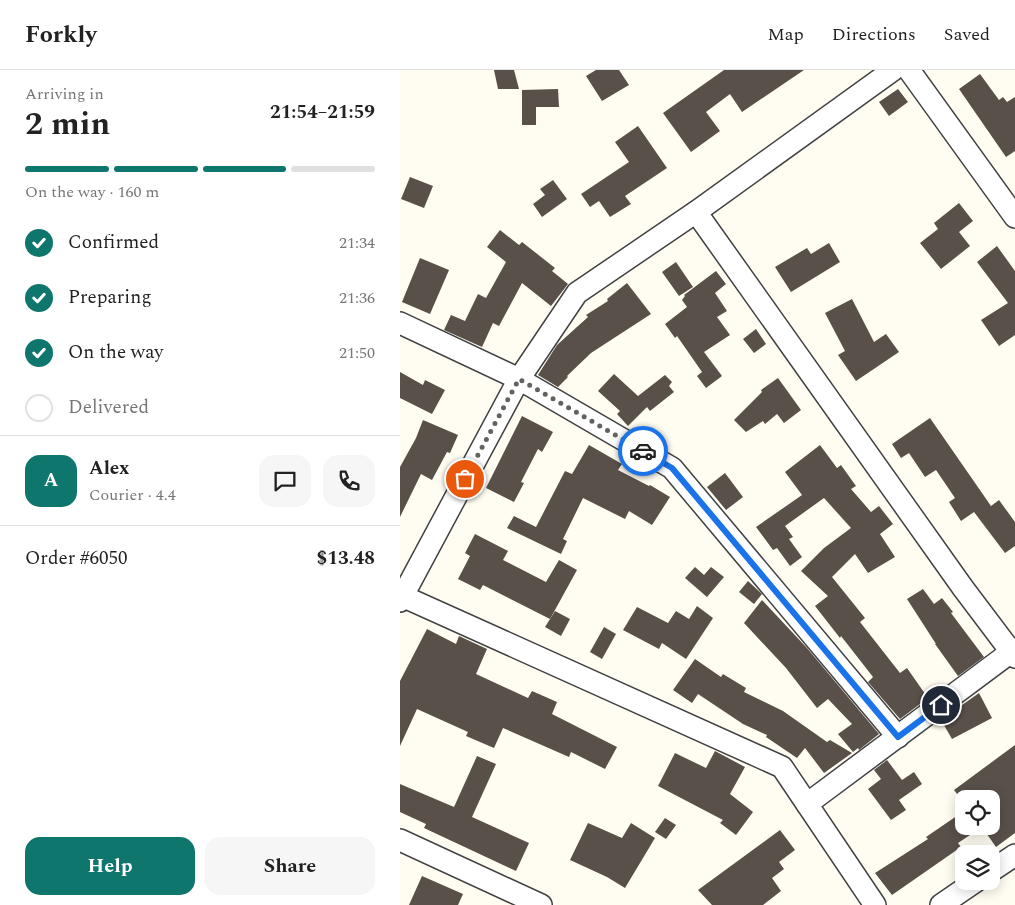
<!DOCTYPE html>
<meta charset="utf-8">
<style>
body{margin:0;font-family:Spectral,serif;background:#f6f6f6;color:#222;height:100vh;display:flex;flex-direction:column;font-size:19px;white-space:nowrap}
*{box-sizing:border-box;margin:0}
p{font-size:16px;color:#767676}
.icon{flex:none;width:28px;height:28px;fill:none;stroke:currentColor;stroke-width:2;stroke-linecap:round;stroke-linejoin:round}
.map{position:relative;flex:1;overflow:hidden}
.panel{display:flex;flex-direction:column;background:#fff;width:400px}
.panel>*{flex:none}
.controls{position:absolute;left:555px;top:720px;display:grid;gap:10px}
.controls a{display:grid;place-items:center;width:45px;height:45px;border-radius:10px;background:#fff;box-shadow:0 2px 12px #0003;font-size:25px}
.pin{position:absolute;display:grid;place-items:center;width:42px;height:42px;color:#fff;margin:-21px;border:2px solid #fff;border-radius:50%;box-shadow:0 1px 5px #0007}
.courier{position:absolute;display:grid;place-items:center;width:50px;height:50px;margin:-25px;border:4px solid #1a73e8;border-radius:50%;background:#fff;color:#222;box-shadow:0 1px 6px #0007}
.head em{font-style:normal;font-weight:700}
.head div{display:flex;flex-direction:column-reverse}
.head{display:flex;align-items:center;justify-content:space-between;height:85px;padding:0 25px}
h1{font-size:32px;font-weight:700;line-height:38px}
.bar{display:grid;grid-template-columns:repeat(4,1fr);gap:8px 5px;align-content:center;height:60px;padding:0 25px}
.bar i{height:6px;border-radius:4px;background:#e0e0e0}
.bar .active{background:#0f766e}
.bar p{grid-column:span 4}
.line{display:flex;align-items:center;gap:12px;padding:0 25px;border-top:1px solid #e0e0e0}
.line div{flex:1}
.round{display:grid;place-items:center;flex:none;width:52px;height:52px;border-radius:15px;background:#f6f6f6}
ol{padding:0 25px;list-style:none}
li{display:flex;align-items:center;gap:15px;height:55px}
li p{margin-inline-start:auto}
li .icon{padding:5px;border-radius:50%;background:#0f766e;color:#fff;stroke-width:4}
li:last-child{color:#767676}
li i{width:28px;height:28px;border:2px solid #e0e0e0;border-radius:50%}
.action{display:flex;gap:10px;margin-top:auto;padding:10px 25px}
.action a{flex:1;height:58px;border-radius:15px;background:#0f766e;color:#fff;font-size:20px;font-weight:700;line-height:58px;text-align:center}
.action a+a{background:#f6f6f6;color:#222}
header{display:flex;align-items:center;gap:30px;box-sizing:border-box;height:70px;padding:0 25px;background:#fff;border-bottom:1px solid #e0e0e0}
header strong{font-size:24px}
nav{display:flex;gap:28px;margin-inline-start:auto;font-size:18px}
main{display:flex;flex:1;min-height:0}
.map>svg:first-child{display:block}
</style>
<header>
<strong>Forkly</strong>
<nav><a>Map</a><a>Directions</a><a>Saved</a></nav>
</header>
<main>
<section class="panel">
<div class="head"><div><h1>2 min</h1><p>Arriving in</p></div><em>21:54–21:59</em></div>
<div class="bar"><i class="active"></i><i class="active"></i><i class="active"></i><i></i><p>On the way · 160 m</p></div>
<ol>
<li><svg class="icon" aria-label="check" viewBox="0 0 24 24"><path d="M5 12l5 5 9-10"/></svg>Confirmed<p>21:34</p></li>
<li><svg class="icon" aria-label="check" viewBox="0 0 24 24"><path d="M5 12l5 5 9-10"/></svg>Preparing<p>21:36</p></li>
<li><svg class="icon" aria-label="check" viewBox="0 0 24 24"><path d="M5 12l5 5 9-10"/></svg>On the way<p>21:50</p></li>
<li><i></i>Delivered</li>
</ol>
<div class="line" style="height:90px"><b class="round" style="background:#0f766e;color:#fff">A</b><div><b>Alex</b><p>Courier · 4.4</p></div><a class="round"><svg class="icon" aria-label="chat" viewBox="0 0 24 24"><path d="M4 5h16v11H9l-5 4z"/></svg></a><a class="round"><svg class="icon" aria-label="phone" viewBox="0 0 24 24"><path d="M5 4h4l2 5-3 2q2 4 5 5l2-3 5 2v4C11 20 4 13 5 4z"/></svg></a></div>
<div class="line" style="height:65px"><div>Order #6050</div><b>$13.48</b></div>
<div class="action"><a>Help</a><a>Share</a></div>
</section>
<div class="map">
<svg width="615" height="835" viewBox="0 0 615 835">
<rect width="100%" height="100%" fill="#fffcf1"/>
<g fill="#59504a">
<polygon points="94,0 114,0 119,19 98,19"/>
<polygon points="196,0 219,0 229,15 202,31 186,6"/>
<polygon points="324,0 404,0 342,42 330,24 306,42 320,61 291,82 263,43"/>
<polygon points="580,4 599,30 603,27 607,32 615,27 615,81 606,87 559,19"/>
<polygon points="158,19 159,37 136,37 136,55 122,55 122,20"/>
<polygon points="498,19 508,32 489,46 479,32"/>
<polygon points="238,56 267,98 225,126 231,134 210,147 199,131 190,137 181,124 229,92 215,72"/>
<polygon points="10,107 33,116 24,138 1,129"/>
<polygon points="153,110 167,129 142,147 133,134 145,125 140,119"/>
<polygon points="559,133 573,151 559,162 570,176 541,199 520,173 538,159 534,153"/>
<polygon points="100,160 119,175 122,172 155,198 152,201 168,214 151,236 122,213 99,256 93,253 82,277 44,260 51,245 65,251 78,224 86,228 106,192 87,177"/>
<polygon points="429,173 440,192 391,222 375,197 407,178 411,184"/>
<polygon points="597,176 615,201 615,265 599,276 581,250 608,233 577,192"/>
<polygon points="20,188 49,200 30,244 2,232"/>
<polygon points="276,192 293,217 279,226 262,202"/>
<polygon points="316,201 326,214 315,223 327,241 317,247 330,265 304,282 322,306 306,318 297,306 302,302 277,266 275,268 265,254 287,237 282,230 285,226 284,225"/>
<polygon points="227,213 251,244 191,283 167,306 168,307 158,317 138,305 157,275 188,247 186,245 208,231 207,229"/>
<polygon points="452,229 474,272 486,264 499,282 456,311 438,285 445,281 425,243"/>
<polygon points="356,259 366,274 354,283 343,269"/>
<polygon points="0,302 23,315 25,310 45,320 32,344 0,328"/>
<polygon points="214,304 238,326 265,305 272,312 269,316 274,322 250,341 247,337 228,356 217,344 220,341 198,321"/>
<polygon points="378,308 401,340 384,353 377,344 365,354 363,351 346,362 334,350 362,322 361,320"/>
<polygon points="122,346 153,362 142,382 138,379 121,412 124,413 114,432 86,418"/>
<polygon points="530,348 591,436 599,430 615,452 615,476 605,483 574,442 561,451 549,432 555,428 536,400 525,407 509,383 501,388 492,374"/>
<polygon points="23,350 58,365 50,383 47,382 32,410 21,404 0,447 0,397 16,368"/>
<polygon points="189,375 222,394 218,400 249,416 250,415 270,427 252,455 229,441 225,449 183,428 163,469 167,471 161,484 107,458 114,446 136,457 165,401 172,404"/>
<polygon points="420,375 437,398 441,395 456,416 451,419 471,442 479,436 493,454 480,464 495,487 468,503 455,484 432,507 465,548 460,552 500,603 507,598 528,628 500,649 468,612 473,607 441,566 440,568 415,536 428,526 401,501 424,478 451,458 424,428 385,456 393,467 389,469 402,487 390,496 377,478 373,480 356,457 402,425 385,402"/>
<polygon points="325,403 343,427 326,440 307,417"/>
<polygon points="75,464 108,481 103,490 146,512 159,490 177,500 150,549 83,515 80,520 58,509 70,486 65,483"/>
<polygon points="295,497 304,505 311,497 324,507 307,527 285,508"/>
<polygon points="348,511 362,524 354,534 339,522"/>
<polygon points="523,519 534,534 542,528 553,542 551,543 584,587 558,606 535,574 536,574 507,529"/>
<polygon points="362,530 407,578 479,664 459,680 458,678 453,682 438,664 452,654 428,629 417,638 386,598 344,553"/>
<polygon points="297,536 313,548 286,589 262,573 259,579 223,560 237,537 268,553 276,541 289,549"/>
<polygon points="155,541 170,549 161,566 145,557"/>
<polygon points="204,557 216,564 202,589 190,582"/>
<polygon points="27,559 56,574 59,566 87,579 76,604 128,628 132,621 157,632 152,644 217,677 205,699 171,682 169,687 103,658 94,678 66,666 68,662 17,639 0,676 0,611"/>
<polygon points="295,589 321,607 323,604 346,618 344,622 383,641 427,672 430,670 452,683 424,703 405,678 397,688 366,667 367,665 343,654 298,624 292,633 273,620"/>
<polygon points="579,623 592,648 552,669 541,650"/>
<polygon points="615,675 615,763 596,777 582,757 558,773 561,777 492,825 475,803 528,769 526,767 564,741 564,756 591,756 591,729 561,729 554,720"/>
<polygon points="315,681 345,697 330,724 353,742 336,765 320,753 323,750 258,716 275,683 306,698"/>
<polygon points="77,686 96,694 72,747 129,773 116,801 24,758 26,754 0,742 0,714 54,737"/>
<polygon points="487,690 502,710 514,702 522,714 499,730 506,740 491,750 468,719 481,709 474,700"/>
<polygon points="265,748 276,755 266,769 255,762"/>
<polygon points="188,753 222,768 231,753 255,768 225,818 207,807 170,790"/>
<polygon points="380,760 395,780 379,792 384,799 372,808 381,821 363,835 312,835 298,820"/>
<polygon points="22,806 63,824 58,835 9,835"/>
</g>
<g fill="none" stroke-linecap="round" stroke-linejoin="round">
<defs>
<g id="minor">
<polyline points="509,0 615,147"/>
<polyline points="296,142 563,518 615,587"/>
<polyline points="0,253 119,309 272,398 498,667"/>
<polyline points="0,525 382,697 475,835"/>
<polyline points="0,531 119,309 177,223 296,142 493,0"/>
<polyline points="407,734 615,579"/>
<polyline points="0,770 141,835"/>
<polyline points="591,801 615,785"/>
<polyline points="541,835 576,811"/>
</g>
</defs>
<use href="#minor" stroke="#424242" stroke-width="24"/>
<use href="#minor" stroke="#fff" stroke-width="21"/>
</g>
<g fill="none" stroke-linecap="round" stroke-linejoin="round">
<polyline stroke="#63625e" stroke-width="5" stroke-dasharray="0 9" points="65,409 119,309 243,381"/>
<polyline stroke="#1a73e8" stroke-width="6" points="243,381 272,398 498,667 541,635"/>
</g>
</svg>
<div class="controls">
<a><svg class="icon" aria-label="locate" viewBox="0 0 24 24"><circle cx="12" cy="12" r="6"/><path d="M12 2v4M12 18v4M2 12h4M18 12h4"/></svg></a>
<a><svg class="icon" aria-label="layers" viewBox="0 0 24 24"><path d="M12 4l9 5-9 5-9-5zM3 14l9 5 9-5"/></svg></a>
</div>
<div class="pin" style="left:65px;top:409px;background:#ea580c"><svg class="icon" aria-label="bag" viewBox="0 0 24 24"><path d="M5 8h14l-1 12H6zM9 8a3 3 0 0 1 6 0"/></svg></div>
<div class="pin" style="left:541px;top:635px;background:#1f2937"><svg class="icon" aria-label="home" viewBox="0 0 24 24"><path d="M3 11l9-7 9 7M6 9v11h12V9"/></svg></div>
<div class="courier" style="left:243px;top:381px"><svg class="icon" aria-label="car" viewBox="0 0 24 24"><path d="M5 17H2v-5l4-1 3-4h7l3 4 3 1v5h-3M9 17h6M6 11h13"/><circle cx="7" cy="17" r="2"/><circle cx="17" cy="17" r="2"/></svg></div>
</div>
</main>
